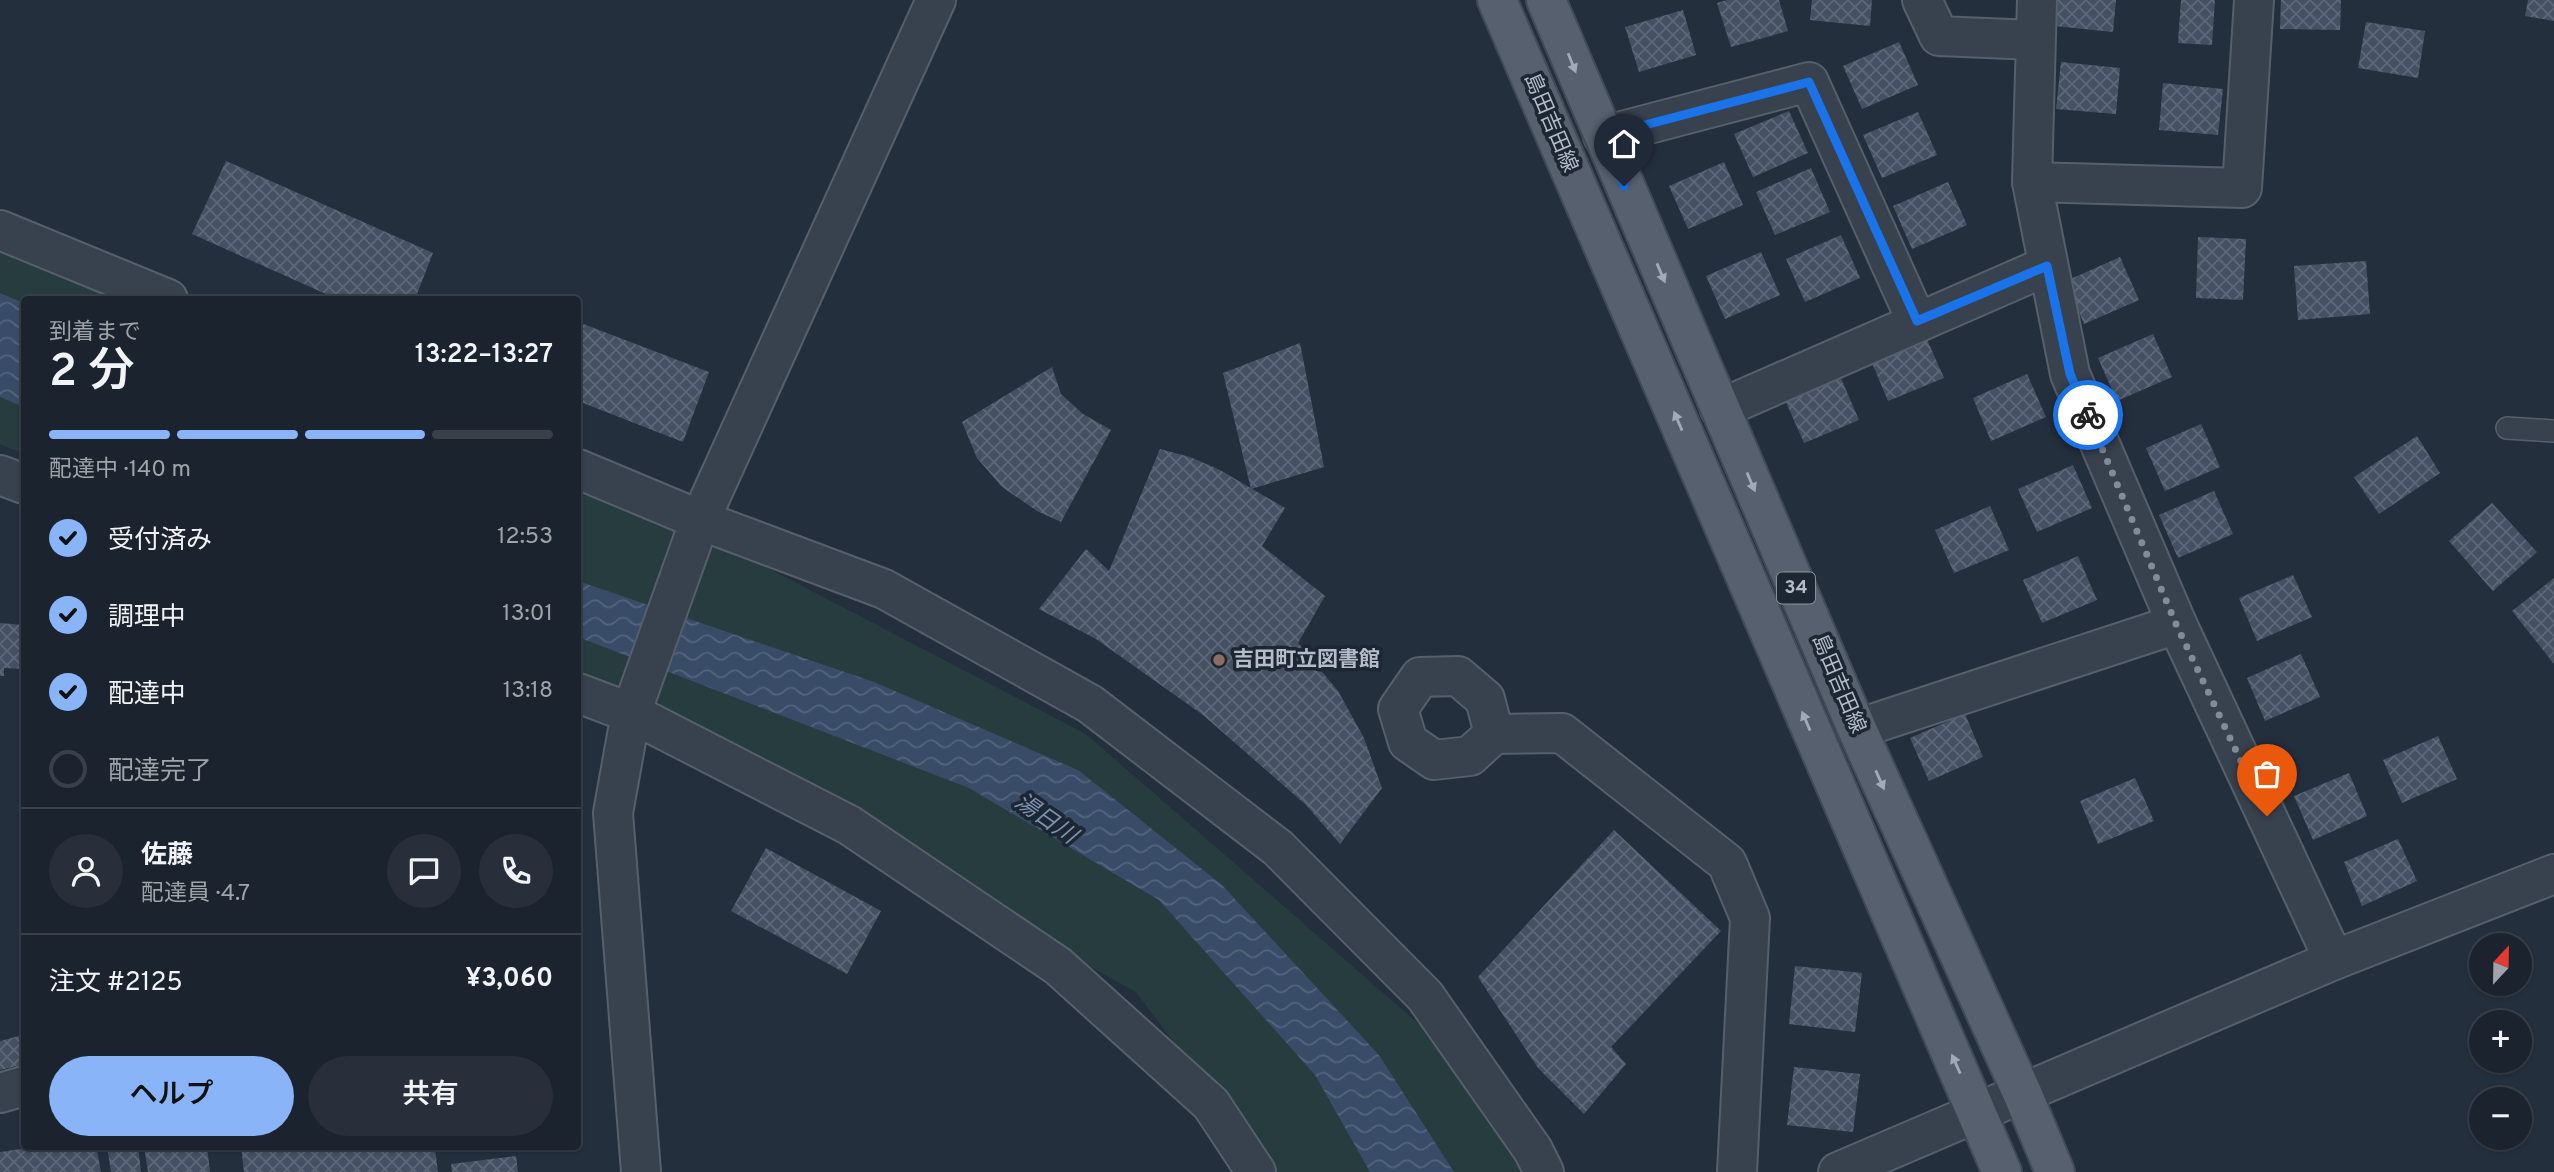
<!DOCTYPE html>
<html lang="ja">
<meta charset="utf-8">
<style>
body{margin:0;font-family:Overpass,"Noto Sans JP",sans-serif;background:#282f3a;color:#f1f3f6;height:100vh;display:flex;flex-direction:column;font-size:26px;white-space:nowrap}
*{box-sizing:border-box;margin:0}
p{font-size:23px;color:#a0a4aa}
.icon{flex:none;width:38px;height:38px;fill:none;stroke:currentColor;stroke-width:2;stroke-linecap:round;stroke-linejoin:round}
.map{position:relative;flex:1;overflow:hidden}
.drawer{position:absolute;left:21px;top:296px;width:560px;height:854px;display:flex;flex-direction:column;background:#1b232e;border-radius:7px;box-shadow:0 2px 5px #0004,0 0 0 2px #39404a}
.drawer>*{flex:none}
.needle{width:46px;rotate:22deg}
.tools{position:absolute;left:2469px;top:933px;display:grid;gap:14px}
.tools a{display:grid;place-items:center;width:63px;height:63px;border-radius:50%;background:#1b232e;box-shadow:0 2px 5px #0004,0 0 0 2px #39404a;font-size:35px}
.pin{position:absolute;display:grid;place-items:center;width:60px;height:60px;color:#fff;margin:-72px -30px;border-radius:50% 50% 50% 0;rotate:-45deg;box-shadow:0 0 7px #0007}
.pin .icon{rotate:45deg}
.courier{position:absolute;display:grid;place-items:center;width:70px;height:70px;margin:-35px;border:5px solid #1a73e8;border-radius:50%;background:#fff;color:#222;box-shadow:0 2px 9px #0007}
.headline em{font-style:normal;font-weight:600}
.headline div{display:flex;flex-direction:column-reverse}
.headline{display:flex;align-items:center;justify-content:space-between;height:119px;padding:0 28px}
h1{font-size:46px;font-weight:600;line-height:52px}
.bar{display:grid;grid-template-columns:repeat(4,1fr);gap:10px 7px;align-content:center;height:84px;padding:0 28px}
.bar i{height:9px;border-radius:5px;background:#39404a}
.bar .current{background:#8ab4f8}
.bar p{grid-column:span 4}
.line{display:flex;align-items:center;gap:18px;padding:0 28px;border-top:2px solid #39404a}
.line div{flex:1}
.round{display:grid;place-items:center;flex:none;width:74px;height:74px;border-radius:37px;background:#282f3a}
ol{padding:0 28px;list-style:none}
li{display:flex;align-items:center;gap:21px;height:77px}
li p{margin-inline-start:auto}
li .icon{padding:7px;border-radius:50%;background:#8ab4f8;color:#111;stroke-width:4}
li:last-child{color:#a0a4aa}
li i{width:38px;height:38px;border:4px solid #39404a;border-radius:50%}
.primary-button{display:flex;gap:14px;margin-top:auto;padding:14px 28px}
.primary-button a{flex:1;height:80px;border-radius:42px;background:#8ab4f8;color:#111;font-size:28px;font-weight:600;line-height:80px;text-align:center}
.primary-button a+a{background:#282f3a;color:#f1f3f6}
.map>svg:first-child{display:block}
</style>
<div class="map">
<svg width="2554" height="1172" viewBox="0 0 2554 1172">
<defs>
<pattern id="water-waves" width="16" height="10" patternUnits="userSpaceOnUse" patternTransform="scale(1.75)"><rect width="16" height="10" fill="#394c67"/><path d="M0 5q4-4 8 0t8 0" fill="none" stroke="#53647b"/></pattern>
<pattern id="building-cross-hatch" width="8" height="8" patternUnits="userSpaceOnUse" patternTransform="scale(1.75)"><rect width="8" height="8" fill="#455162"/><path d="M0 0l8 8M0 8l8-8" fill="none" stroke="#5d6877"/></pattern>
</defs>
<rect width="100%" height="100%" fill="#242f3e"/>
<g fill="#263c3f">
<polygon points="0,242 146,299 24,299 24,454 0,444"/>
<polygon points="578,469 1086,734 1483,1080 1545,1172 1271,1172 1136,992 631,713 578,690"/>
</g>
<g fill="url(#water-waves)">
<polygon points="0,293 24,303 24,407 0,397"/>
<polygon points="578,581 874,682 1078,770 1222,885 1379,1055 1454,1172 1370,1172 1315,1075 1159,900 969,788 578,637"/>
</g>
<g fill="url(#building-cross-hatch)">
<polygon points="1727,0 1779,0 1788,31 1731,47 1717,3"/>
<polygon points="1812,0 1872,0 1870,26 1810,20"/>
<polygon points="2056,0 2116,0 2113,32 2054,26"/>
<polygon points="2181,0 2215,0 2212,45 2178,43"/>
<polygon points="2281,0 2341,0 2340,30 2280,29"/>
<polygon points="2528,0 2554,0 2554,21 2525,16"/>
<polygon points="1683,10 1696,55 1639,72 1625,27"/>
<polygon points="2366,22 2425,31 2418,78 2358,68"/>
<polygon points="1899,42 1918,85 1862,109 1843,66"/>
<polygon points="2061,62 2120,68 2116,114 2056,109"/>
<polygon points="2163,83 2223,89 2218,135 2159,130"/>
<polygon points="1789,111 1808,153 1753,177 1734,134"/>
<polygon points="1918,112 1937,155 1882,178 1863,135"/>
<polygon points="226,161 433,253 415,299 337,299 192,234"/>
<polygon points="1724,162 1743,205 1688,229 1669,186"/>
<polygon points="1811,168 1830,212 1775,235 1756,192"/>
<polygon points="1948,182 1967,225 1912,249 1893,206"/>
<polygon points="1841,235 1860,278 1805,302 1786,259"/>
<polygon points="2198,237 2246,239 2243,300 2196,298"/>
<polygon points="1761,252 1780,295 1725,319 1706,276"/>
<polygon points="2120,257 2139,300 2084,324 2066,281"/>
<polygon points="2366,261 2370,314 2298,320 2294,266"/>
<polygon points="578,322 709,372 683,442 578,401"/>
<polygon points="2153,334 2172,377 2117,401 2098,358"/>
<polygon points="1925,335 1944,378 1888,401 1870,358"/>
<polygon points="1300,343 1324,467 1251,489 1223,373"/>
<polygon points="1052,367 1061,394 1083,414 1111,430 1061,522 1037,511 1002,487 977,458 962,422"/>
<polygon points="2027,374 2046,417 1991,441 1973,398"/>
<polygon points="1840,376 1859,420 1804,443 1785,400"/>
<polygon points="2201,424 2220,467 2165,491 2146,448"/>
<polygon points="2417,436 2440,473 2379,514 2354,477"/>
<polygon points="1160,449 1190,457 1220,470 1285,508 1262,546 1325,596 1298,643 1338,691 1364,738 1382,788 1340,844 1306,805 1203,715 1096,639 1039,609 1086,549 1109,571"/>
<polygon points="2073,465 2092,508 2037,532 2018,489"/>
<polygon points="2214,491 2233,534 2178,558 2159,515"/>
<polygon points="2492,503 2537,552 2493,591 2449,541"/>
<polygon points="1990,506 2009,550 1954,573 1935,530"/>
<polygon points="2078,556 2097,600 2042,623 2023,580"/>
<polygon points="2293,575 2312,617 2257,641 2239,598"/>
<polygon points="2554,578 2554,664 2512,611"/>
<polygon points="0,623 24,625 24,669 4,668 4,676 0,676"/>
<polygon points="2301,654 2320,697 2265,721 2247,678"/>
<polygon points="1965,714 1983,757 1929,781 1910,738"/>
<polygon points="2438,736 2457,779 2402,803 2383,760"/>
<polygon points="2349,773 2367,816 2313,840 2294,796"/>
<polygon points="2135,778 2154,821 2098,844 2080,801"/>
<polygon points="1614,830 1721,931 1611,1047 1626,1064 1584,1114 1538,1068 1478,977"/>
<polygon points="2398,839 2417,881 2362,906 2344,862"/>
<polygon points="766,848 881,911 847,974 731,911"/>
<polygon points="1795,966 1862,973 1855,1032 1789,1024"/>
<polygon points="19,1036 24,1064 0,1070 0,1041"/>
<polygon points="1794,1067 1860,1074 1853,1132 1787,1125"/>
<polygon points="41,1146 96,1146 101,1172 0,1172 0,1152"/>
<polygon points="107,1146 138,1146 141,1172 111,1172"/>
<polygon points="144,1146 207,1146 210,1172 148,1172"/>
<polygon points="241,1146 386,1146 387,1152 435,1149 438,1172 244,1172"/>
<polygon points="516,1156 518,1172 452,1172 451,1164"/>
</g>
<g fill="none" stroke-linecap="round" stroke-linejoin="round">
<defs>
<polyline id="service" points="2507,428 2554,431"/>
<g id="minor">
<polyline points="1922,0 1939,36 2035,40"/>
<polyline points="2037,0 2032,182 2070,374 2177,624 2334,960"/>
<polyline points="1603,136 1809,82 1917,322"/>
<polyline points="2032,182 2242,188 2254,0"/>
<polyline points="0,230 168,299"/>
<polyline points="1720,409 2047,266"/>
<polyline points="578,469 700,520 884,589 1090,704 1278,848 1425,996 1533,1150 1544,1172"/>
<polyline points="0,475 24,484"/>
<polyline points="578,693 631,713 849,825 1058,966 1211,1104 1256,1172"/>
<polyline points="1857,729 2177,624"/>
<polyline points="1494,734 1485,699 1458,676 1420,677 1398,709 1408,742 1434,760 1470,756 1494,734 1562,733 1727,863 1750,918 1737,1172"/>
<polyline points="0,1093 24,1086"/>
<polyline points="641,1172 613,813 631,713 700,520 936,0"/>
</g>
<polyline id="tertiary" points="1838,1172 2334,960 2554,874"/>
<g id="primary">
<polyline points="1497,0 2002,1172"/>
<polyline points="1546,0 1857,729 2023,1095 2055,1172"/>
</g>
</defs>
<use href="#service" stroke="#565f6c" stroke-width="24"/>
<use href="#minor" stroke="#565f6c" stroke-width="42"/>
<use href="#tertiary" stroke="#565f6c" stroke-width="42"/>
<use href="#primary" stroke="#414a57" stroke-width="42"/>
<use href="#service" stroke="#38414e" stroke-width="21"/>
<use href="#minor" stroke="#38414e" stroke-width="38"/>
<use href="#tertiary" stroke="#38414e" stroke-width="38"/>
<use href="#primary" stroke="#56606e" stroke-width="38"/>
</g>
<defs><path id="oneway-solid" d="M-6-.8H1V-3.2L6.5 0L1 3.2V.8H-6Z" transform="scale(1.75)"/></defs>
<g fill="#a1aab7">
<use href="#oneway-solid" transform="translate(1572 63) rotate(68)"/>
<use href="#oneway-solid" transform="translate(1661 273) rotate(67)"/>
<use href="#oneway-solid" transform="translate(1678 421) rotate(-113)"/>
<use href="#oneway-solid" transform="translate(1751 482) rotate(67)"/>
<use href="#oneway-solid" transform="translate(1806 721) rotate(-113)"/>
<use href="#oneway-solid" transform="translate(1880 780) rotate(66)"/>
<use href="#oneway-solid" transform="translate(1956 1064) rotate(-114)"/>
</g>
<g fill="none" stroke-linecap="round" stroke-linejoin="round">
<polyline stroke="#828b98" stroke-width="7" stroke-dasharray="0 12.6" points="2088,415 2176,624 2267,816"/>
<polyline stroke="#1a73e8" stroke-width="9" points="1624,186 1603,136 1809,82 1917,321 2047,266 2070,374 2088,415"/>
</g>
<circle fill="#8d6e63" stroke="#1d2633" stroke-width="2.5" cx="1219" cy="660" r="7"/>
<g text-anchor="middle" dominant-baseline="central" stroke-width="7" stroke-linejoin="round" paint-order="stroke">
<rect fill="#1d2633" stroke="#878f9c" stroke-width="2" x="1777" y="572.5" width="38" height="31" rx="5"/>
<g font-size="19" font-weight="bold" fill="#b4bcc9">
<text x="1796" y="588">34</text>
</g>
<g font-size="21" fill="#b4bcc9" stroke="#1d2633">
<text transform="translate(1550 123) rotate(67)">島田吉田線</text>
<text transform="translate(1838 684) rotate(67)">島田吉田線</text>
</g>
<g font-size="21" font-weight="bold" fill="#b4bcc9" stroke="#1d2633" text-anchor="start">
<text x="1233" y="660">吉田町立図書館</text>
</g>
<g font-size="23" font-style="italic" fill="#7c92b1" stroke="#1d2633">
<text transform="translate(1045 820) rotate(35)">湯日川</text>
</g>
</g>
</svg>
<div class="tools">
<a><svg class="needle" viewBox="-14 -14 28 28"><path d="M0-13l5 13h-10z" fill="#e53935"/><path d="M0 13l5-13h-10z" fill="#a0a4aa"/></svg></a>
<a>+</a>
<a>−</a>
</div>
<div class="pin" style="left:2267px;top:816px;background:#ea580c"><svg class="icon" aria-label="bag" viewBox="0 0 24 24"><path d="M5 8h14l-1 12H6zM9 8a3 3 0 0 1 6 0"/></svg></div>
<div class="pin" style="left:1624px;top:186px;background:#1f2937"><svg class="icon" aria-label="home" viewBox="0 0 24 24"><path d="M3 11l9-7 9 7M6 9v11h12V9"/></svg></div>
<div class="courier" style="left:2088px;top:415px"><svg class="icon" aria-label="bike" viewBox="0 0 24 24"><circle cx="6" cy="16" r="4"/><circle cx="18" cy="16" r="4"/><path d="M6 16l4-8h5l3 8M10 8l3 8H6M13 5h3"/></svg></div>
<section class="drawer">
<div class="headline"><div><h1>2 分</h1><p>到着まで</p></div><em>13:22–13:27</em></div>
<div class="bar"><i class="current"></i><i class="current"></i><i class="current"></i><i></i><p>配達中 · 140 m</p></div>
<ol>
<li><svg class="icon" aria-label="check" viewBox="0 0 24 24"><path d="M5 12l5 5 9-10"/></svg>受付済み<p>12:53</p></li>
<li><svg class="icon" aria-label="check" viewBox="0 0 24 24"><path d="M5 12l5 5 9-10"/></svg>調理中<p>13:01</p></li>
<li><svg class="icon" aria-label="check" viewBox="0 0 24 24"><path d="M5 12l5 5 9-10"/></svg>配達中<p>13:18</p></li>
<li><i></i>配達完了</li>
</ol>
<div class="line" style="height:126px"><a class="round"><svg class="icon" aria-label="person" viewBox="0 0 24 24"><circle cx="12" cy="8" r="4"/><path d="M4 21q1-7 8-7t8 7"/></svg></a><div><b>佐藤</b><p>配達員 · 4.7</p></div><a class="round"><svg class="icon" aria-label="chat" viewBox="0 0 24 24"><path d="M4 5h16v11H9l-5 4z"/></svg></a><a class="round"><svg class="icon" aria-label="phone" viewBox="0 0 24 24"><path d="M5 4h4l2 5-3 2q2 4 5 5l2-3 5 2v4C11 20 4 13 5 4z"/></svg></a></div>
<div class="line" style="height:91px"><div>注文 #2125</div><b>¥3,060</b></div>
<div class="primary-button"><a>ヘルプ</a><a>共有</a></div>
</section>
</div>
